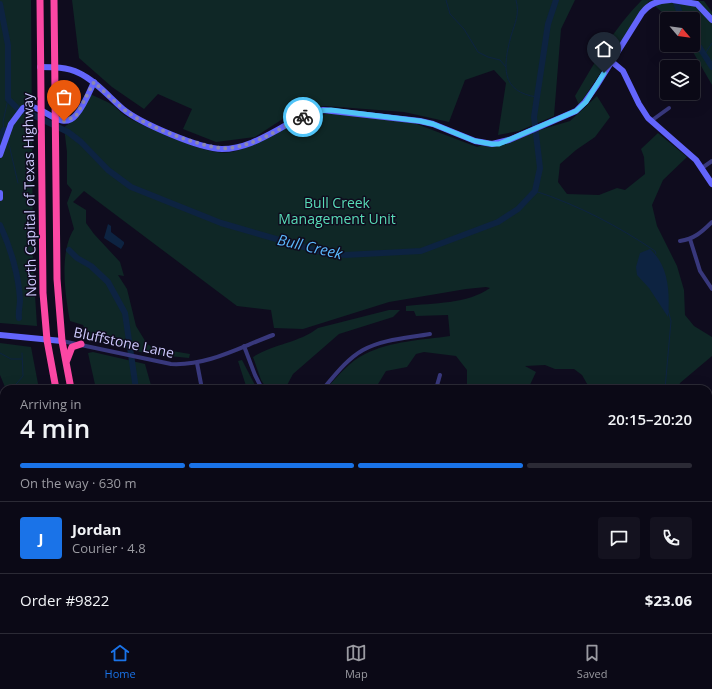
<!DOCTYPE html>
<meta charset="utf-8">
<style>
body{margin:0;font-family:"Open Sans",sans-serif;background:#14121f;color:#f1f3f6;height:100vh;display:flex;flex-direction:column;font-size:15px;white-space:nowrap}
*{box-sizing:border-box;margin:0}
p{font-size:13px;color:#9a9aa1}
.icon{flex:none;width:22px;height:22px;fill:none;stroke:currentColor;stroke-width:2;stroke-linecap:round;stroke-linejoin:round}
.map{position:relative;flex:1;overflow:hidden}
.panel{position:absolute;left:0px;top:385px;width:712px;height:248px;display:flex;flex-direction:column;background:#0b0916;border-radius:12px 12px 0 0;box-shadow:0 4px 16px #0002,0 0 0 1px #2b2a35}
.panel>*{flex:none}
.needle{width:26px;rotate:119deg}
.controls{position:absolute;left:660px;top:12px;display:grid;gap:8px}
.controls a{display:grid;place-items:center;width:40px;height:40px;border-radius:4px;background:#0b0916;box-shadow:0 4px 16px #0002,0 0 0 1px #2b2a35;font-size:20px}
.pin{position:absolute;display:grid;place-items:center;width:34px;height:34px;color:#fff;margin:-41px -17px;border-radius:50% 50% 50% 0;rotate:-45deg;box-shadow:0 0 4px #0007}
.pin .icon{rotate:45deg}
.courier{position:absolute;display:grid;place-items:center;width:40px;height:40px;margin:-20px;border:3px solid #4fc3f7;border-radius:50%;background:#fff;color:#222;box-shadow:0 1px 5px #0007}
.summary em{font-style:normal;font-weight:600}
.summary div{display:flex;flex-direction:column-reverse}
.summary{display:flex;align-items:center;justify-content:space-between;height:68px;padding:0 20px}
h1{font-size:26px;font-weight:600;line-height:30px}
.bar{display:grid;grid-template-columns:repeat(4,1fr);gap:6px 4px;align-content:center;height:48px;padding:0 20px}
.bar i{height:5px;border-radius:3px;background:#2b2a35}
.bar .active{background:#1a73e8}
.bar p{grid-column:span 4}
.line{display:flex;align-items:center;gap:10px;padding:0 20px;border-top:1px solid #2b2a35}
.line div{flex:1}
.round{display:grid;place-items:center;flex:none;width:42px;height:42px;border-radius:4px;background:#14121f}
.tab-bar{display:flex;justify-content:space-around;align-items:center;height:56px;border-top:1px solid #2b2a35;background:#0b0916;font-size:11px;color:#9a9aa1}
.tab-bar a{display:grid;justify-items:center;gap:2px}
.tab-bar .active{color:#1a73e8}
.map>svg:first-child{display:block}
</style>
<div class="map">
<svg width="712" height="633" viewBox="0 0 712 633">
<rect width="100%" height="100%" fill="#0f0c1e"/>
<g fill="#0f2726">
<polygon points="0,0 31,0 33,263 37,326 0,323"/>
<polygon points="72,0 575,0 561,29 554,116 519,131 498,135 506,83 494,70 465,80 449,122 404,112 326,106 298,109 255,137 216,142 183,129 192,109 158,94 144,109 112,87 79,58"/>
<path d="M642,0l62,1 8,11v73l-23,-40h4v-26h-23l-21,-18 -70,104 -4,-9c20,-34 39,-68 67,-96z"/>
<path d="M90,94c8,4 17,7 24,12 5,4 9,9 15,12 20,11 66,31 88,34 11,2 22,-1 33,-6 28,-12 53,-31 84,-33l80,10 63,24 32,-11 -1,7 25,-11 37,-11 27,-25 13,21 -15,20 -19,13 -16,14 -2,18 9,12 32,1 18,-7 8,2 20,-16 -1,-17 -3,-8 17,-16 29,24 -24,23 -11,25 5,21 20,40 7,24 1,25 9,11 18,11v19l-32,27 -2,6h-88l-8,-14 -8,-6h-19l-10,-4 -20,1 11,6 -8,17h-48l-13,-4v-15l-11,-14 -32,-4 -8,2 -9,13 -21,4 -11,18h-49c12,-13 24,-28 39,-35 26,-13 57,-14 85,-18l-2,-21 -32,1 -2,-5h-8v-5c27,-3 62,-2 84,-18l-4,-1 -20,2 -77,13 -86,27 -29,-1 -3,-18 -34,-4 -153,-115 -11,11 13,8v13l8,11 26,28 4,14 -6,-1 9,14 9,37 11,18 7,4 36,6 -1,4 -41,-4 -59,-15 -6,-14 -13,-4c-5,-26 -11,-69 4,-92l-7,-26 5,-13 -5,-6v-32l-3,-25c14,-7 19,-20 26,-33z"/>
<path d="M389,310h11l-7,7 -54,17 -46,40 -8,15h-18l-6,-9 -8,-23c20,-13 46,-14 65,-29z"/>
<polygon points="0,343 31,347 39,389 5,389 5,387 0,375"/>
<polygon points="93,352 145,364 152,389 96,389 88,353"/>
<polygon points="242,360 257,389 247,389 238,361"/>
<polygon points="4,390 4,512 0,518 0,400"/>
<polygon points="708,488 712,492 712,633 674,633 671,629 708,629"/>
<polygon points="204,629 364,629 364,633 206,633"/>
<polygon points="459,629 449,633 391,633 391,630"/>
<polygon points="479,629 633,629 635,633 489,633"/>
</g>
<g fill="#0d2341">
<polygon points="108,224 111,226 111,232 124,242 124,244 121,249 104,238"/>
<path d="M650,249c19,17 20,44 18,68l-19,-29 -12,-13 -1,-8 4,-14z"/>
</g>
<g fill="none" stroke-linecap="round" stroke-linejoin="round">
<g stroke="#0d2341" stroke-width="1">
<polyline points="446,0 450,14 464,29 478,52 488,57 500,60 506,67"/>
<path d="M516,0c4,14 -1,23 -5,36 -8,30 -11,56 26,61"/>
<polyline points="704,55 712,43"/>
<polyline points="4,130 3,122 8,99"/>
<polyline points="8,140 18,183"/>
<path d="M535,191c43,14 83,35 120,60l1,3"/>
<polyline points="0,353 11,359 22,359"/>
<polyline points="12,389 23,376 22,353"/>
<polyline points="665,389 671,321 668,310"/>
<polyline points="0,422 4,401"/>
<polyline points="0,512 4,519"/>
<polyline points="708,525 712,526"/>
<polyline points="36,633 42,629"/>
</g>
<g stroke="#0d2341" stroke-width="6">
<polyline points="675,0 682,19"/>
<polyline points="0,4 8,45 8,99 19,110 29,113 68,132 81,142 108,170 131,187 221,223 318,251 345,255 421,251 498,222 518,209 535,191 540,168 534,117 548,24 556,0"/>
<polyline points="693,37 712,67"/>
<polyline points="0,138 4,130"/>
<path d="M0,225c10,21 19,51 20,75 0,6 -2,12 -1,18"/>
<polyline points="69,250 77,258 91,266 108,282 125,313 136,389"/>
<polyline points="346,629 346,633"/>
</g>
<g stroke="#38387c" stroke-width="4">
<polyline points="651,121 669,108"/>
<polyline points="702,168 712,161"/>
<polyline points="690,239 700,271 712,289"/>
<path d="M680,241c14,-2 22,-9 32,-19"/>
<path d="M62,341l109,23c37,2 69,-17 102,-29"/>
<polyline points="244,346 255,375 262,389"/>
<polyline points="197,363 202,389"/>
<path d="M323,389c12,-14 24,-30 40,-39 20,-11 45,-12 67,-16"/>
<polyline points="436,389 440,375"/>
<polyline points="664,629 667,633"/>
<polyline points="176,633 180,631"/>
</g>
<g stroke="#6365fc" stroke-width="6">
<polyline points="673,0 697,4 712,20"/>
<polyline points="611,61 623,71 639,104 648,118 696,160 712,184"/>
<path d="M40,67c13,0 27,0 39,6 17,8 30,24 44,36 17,14 77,40 99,40 37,0 66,-32 101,-39l97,11 13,3 42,17 17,3 17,-4 67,-29 9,-9 12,-17 45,-72c8,-10 16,-12 28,-13"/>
<path d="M0,155l11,-31 12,-16c18,-8 37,26 53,7 8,-9 13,-22 18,-33"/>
<polyline points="0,193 0,198"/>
<polyline points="0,335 62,341"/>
</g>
<g stroke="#fb47a4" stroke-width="7">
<polyline points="40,0 43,293 47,340 56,389"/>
<polyline points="54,0 57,279 62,341 71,389"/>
<polyline points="67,360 72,347 81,344"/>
<polyline points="90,633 91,629"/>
<polyline points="103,633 104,629"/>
</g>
</g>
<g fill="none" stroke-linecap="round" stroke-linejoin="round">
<path stroke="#8b88b0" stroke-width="4" stroke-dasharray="0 7.2" d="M64,121l12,-5 18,-34c12,11 23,23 36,32 19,13 79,37 100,34 26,-3 50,-20 73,-31"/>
<polyline stroke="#4fc3f7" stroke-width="5" points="303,117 316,111 331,110 420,121 433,124 475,141 492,144 499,144 576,111 586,102 604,73"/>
</g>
<g text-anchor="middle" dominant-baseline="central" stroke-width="3" stroke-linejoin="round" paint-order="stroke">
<g font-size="14" fill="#cecafe" stroke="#0f0c1e">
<text transform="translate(29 195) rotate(-91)">North Capital of Texas Highway</text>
<text transform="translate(124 342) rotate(12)">Bluffstone Lane</text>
</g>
<g font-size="14" fill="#58dbb6" stroke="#0f0c1e">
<text x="337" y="202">Bull Creek<tspan x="337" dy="16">Management Unit</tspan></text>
</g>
<g font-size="15" font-style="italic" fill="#5ab7fc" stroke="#0f0c1e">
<text transform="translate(310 246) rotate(13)">Bull Creek</text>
</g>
</g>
</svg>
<div class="controls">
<a><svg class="needle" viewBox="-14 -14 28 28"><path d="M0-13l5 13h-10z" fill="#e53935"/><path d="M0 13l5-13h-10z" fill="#9a9aa1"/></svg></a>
<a><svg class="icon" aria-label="layers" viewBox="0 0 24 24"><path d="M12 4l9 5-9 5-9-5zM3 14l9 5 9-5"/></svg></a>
</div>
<div class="pin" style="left:64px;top:121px;background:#ea580c"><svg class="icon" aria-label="bag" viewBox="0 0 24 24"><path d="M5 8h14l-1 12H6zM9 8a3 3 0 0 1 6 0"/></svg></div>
<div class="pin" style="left:604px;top:73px;background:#1f2937"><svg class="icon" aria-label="home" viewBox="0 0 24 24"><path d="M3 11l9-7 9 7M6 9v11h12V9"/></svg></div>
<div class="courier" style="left:303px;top:117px"><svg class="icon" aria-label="bike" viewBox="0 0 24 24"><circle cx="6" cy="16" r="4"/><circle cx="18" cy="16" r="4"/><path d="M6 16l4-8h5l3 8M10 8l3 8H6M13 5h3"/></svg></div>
<section class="panel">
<div class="summary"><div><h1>4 min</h1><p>Arriving in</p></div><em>20:15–20:20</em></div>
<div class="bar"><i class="active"></i><i class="active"></i><i class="active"></i><i></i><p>On the way · 630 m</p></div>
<div class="line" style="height:72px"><b class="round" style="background:#1a73e8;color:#fff">J</b><div><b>Jordan</b><p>Courier · 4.8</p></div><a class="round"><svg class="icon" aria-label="chat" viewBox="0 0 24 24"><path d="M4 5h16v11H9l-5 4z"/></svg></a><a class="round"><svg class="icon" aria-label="phone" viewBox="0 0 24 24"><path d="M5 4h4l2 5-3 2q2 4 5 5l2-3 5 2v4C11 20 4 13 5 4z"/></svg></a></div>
<div class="line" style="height:52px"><div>Order #9822</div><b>$23.06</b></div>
</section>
</div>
<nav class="tab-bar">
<a class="active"><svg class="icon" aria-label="home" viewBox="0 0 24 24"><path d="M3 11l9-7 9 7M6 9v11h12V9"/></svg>Home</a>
<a><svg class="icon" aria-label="map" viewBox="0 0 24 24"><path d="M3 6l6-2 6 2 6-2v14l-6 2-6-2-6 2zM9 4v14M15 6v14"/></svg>Map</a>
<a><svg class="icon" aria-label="saved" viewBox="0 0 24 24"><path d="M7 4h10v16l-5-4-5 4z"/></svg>Saved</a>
</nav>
